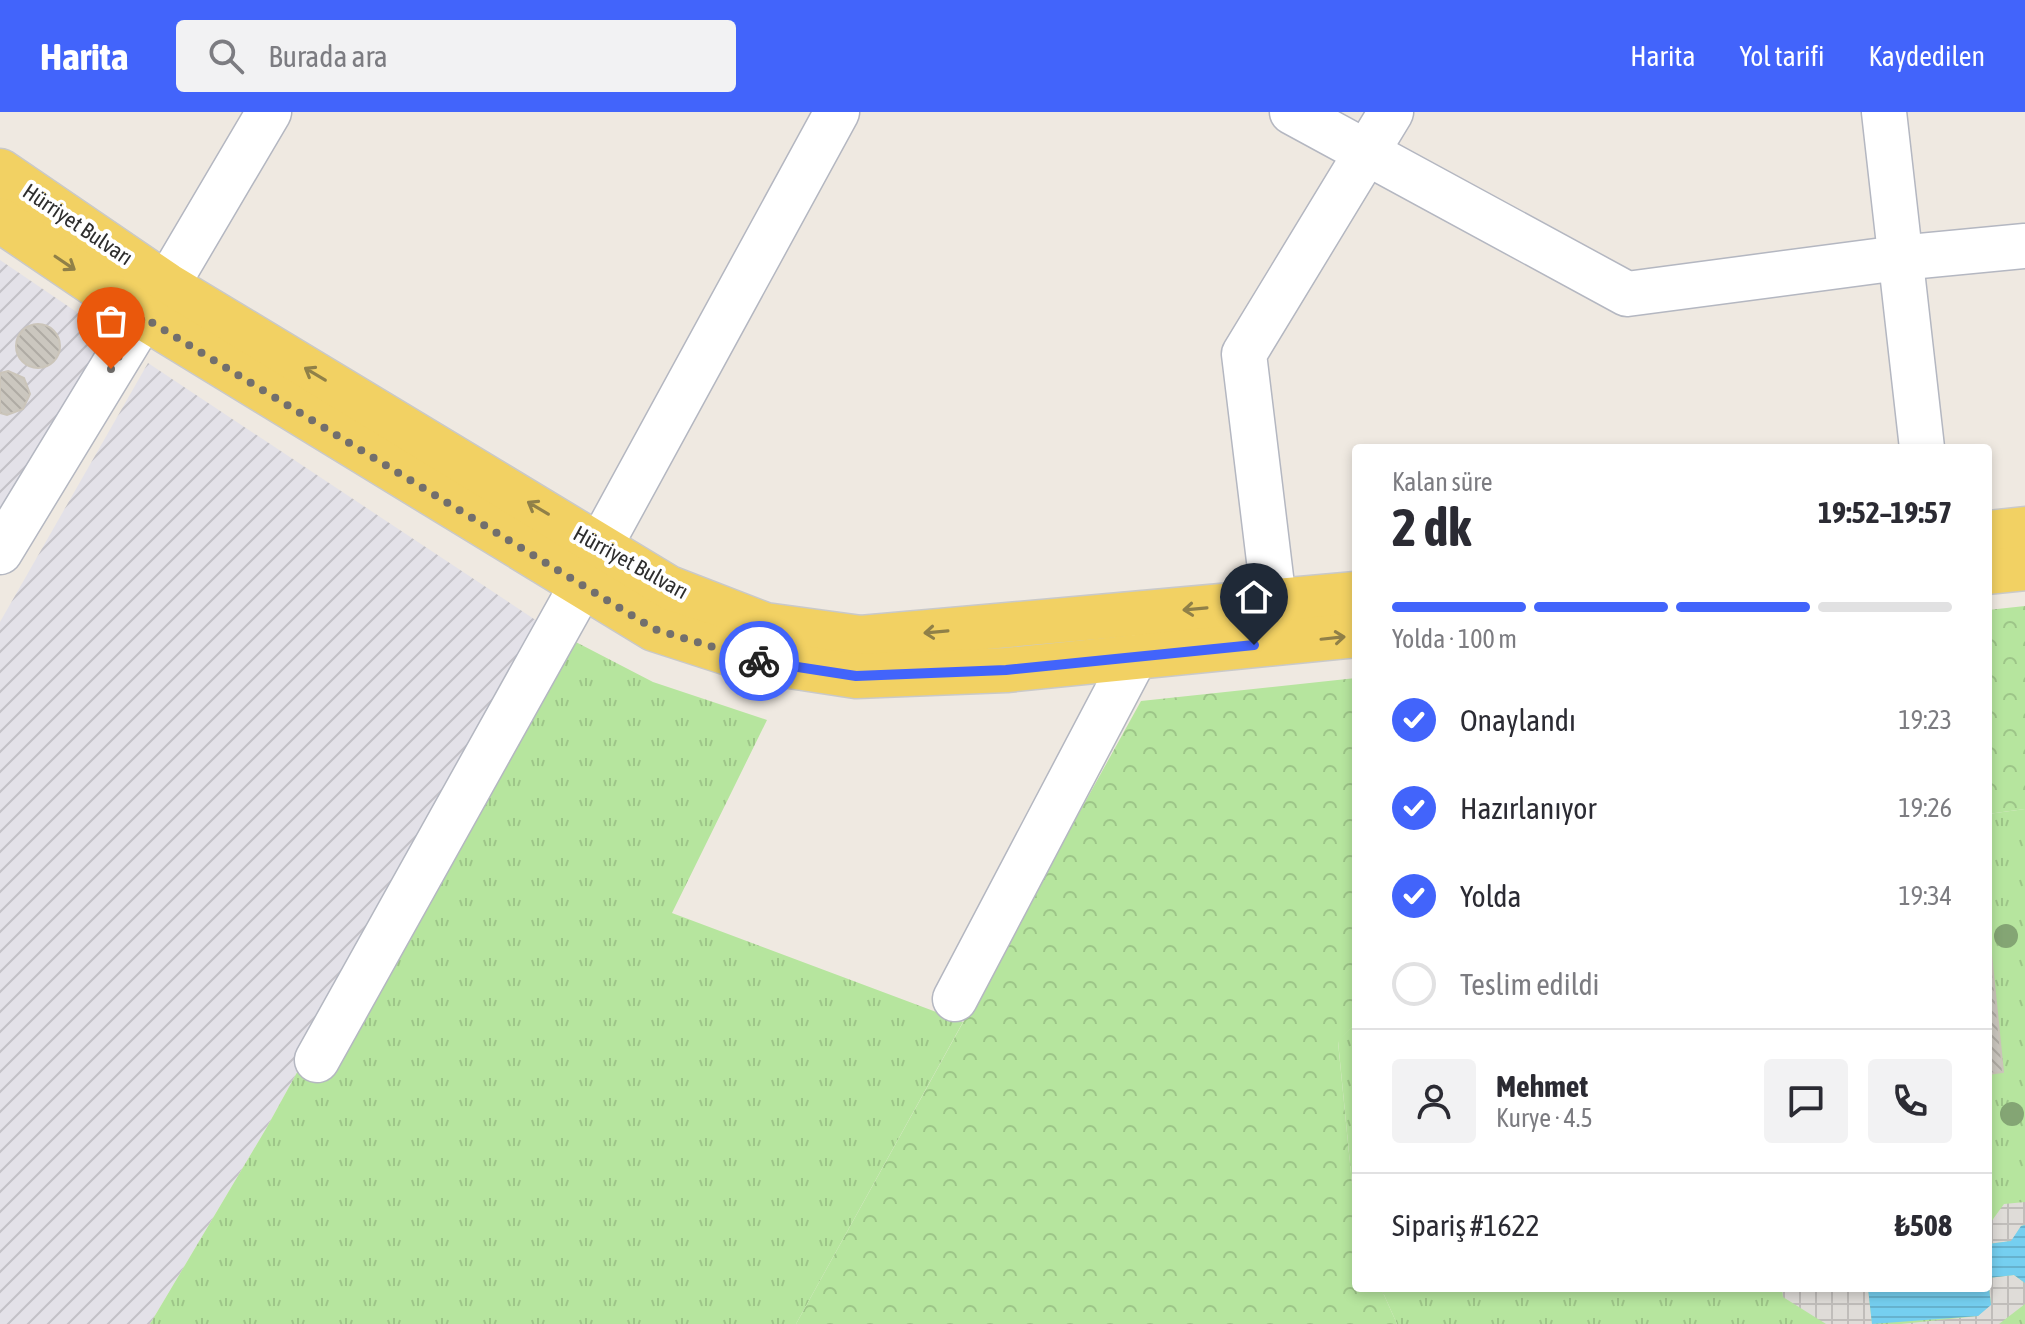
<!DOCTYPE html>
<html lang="tr">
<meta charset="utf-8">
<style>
body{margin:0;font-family:"Asap Condensed",sans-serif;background:#f2f2f3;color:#2b2b33;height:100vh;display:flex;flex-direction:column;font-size:30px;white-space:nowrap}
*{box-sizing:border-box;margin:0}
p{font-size:26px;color:#7c7c81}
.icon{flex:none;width:44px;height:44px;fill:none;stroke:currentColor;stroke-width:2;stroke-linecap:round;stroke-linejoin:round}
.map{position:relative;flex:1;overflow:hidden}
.panel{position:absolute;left:1352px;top:332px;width:640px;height:848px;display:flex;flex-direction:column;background:#fff;border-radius:8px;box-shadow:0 4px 12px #0003}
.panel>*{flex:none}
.pin{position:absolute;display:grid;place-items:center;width:68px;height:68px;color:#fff;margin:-82px -34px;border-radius:50% 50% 50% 0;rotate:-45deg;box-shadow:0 0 8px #0007}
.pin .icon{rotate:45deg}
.courier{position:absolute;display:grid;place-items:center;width:80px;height:80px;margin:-40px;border:6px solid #4264fb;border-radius:50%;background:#fff;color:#222;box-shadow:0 2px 10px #0007}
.headline em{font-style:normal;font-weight:700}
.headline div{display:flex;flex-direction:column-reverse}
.headline{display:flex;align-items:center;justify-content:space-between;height:136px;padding:0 40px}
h1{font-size:52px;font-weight:700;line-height:60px}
.bar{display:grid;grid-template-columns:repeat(4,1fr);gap:12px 8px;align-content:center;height:96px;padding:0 40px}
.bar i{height:10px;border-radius:6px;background:#e1e1e2}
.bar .on{background:#4264fb}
.bar p{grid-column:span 4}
.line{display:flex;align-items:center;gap:20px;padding:0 40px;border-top:2px solid #e1e1e2}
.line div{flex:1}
.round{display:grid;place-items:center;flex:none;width:84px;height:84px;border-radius:8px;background:#f2f2f3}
ol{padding:0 40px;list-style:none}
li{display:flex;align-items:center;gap:24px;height:88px}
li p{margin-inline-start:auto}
li .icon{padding:8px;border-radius:50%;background:#4264fb;color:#fff;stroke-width:4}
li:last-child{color:#7c7c81}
li i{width:44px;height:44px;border:4px solid #e1e1e2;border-radius:50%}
header{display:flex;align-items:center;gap:48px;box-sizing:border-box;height:112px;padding:0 40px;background:#4264fb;color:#fff}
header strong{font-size:38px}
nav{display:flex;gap:44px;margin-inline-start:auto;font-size:28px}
.search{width:560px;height:72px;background:#f2f2f3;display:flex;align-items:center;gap:20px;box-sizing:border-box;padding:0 28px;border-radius:8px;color:#7c7c81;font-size:30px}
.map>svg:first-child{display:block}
</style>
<header>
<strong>Harita</strong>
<div class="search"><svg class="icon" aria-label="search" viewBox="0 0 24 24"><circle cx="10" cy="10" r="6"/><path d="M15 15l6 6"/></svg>Burada ara</div>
<nav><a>Harita</a><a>Yol tarifi</a><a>Kaydedilen</a></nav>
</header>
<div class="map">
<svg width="2025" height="1212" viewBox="0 0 2025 1212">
<defs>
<pattern id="industrial-furrows" width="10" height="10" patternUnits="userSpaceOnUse" patternTransform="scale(2)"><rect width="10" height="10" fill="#e3e1e8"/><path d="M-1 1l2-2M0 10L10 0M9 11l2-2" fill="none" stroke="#c3c1c7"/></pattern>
<pattern id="grass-tufts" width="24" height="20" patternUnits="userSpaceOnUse" patternTransform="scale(2)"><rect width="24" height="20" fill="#b6e59e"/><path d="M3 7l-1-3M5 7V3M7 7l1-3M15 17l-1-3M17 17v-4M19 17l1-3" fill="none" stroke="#9dc588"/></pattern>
<pattern id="forest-crowns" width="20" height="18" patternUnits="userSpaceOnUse" patternTransform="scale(2)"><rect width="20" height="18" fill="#b6e59e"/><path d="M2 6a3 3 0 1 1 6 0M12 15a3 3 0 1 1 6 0" fill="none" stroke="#9dc588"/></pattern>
<pattern id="plaza-grid" width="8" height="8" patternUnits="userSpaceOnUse" patternTransform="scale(2)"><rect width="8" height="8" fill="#dfdcd8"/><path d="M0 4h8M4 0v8" fill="none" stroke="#c0bdba"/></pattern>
<pattern id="water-rules" width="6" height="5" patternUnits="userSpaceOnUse" patternTransform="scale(2)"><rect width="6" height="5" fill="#75cff0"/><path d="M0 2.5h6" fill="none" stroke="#66b2ce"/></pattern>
<pattern id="building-back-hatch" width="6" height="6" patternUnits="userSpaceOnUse" patternTransform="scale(2)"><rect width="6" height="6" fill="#cbc7bf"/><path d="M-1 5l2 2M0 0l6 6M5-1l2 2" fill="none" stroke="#afaba4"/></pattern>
</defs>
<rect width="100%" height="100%" fill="#efe9e1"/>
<g fill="url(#industrial-furrows)">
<polygon points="0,148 112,224 0,410"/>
<polygon points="148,251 543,513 267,1015 150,1212 0,1212 0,510"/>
</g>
<g fill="url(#grass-tufts)">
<polygon points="543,513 653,570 767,608 672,801 963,910 796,1212 150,1212 267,1015"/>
<polygon points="2025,697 2025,1212 1397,1212 1381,1176 1988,1176 1988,702"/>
<polygon points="1356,911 1356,1112 1338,929"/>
</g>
<g fill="url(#forest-crowns)">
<polygon points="2025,494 2025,697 1988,702 1988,498"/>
<polygon points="1356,566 1356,911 1338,930 1356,1112 1356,1176 1381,1176 1397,1212 796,1212 1141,589"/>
</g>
<g fill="url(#plaza-grid)">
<polygon points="2025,1090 2025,1113 2021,1114 2012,1129 1988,1132 1988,1114 2004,1092"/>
<polygon points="2014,1163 2025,1171 2025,1192 1999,1212 1901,1212 1978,1204 1991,1192 1988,1166"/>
<polygon points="1782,1176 1868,1176 1872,1212 1826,1212 1783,1185"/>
</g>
<g fill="url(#water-rules)">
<polygon points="2025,1113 2025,1171 2014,1163 1988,1166 1988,1132 2011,1129 2021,1114"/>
<polygon points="1988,1167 1991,1193 1978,1204 1872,1212 1868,1176 1988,1176"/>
</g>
<g fill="url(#building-back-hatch)" stroke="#cbc5ba" stroke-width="2">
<circle cx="38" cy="234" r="22"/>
<polygon points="8,259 24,266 30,282 23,297 7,303 0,301 0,261"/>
<polygon points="1988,812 2003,960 1988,962"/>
</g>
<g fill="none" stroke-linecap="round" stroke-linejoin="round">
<defs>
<g id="minor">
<polyline points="1292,0 1627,182 1899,146 2025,134"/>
<polyline points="1884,0 1922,336"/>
<polyline points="600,434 837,0"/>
<polyline points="0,440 143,205 167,173 269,0"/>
<polyline points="1283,526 1274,490 1244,242 1391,0"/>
<polyline points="955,887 1135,545"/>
<polyline points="317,948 582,473"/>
</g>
<g id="major">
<polyline points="0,59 167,173 669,476 765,513 861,526 1356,482"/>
<polyline points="0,108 143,205 654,517 750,548 856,564 1006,558 1356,523"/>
<polyline points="1988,421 2025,417"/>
<polyline points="1988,460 2025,456"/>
</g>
</defs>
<use href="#minor" stroke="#b4b7c1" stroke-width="47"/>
<use href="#major" stroke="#c9c9c9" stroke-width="47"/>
<use href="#minor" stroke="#fff" stroke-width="44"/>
<use href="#major" stroke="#f2d163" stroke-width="44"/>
</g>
<g fill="#84a574">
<circle cx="2006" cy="824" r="12"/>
<circle cx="2012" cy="1002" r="12"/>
</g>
<defs><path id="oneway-shaft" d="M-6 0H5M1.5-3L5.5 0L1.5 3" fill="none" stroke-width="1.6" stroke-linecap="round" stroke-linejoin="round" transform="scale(2)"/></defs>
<g stroke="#908048">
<use href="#oneway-shaft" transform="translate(65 151) rotate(34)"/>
<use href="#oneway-shaft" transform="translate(315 262) rotate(-149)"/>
<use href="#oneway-shaft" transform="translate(538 396) rotate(-149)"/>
<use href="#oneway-shaft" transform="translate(1195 497) rotate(175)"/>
<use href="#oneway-shaft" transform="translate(936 520) rotate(175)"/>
<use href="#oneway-shaft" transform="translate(1333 526) rotate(-6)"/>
</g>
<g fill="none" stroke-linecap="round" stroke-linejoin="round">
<polyline stroke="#726f6d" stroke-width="8" stroke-dasharray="0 14.4" points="111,257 143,205 654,517 759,549"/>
<polyline stroke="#4264fb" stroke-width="10" points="759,549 856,564 1006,558 1254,533"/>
</g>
<g text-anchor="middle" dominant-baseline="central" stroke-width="8" stroke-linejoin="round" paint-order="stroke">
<g font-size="22" fill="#2e2e2e" stroke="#fff">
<text transform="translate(78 112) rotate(34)">Hürriyet Bulvarı</text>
<text transform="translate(631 450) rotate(29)">Hürriyet Bulvarı</text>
</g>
</g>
</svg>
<div class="pin" style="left:111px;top:257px;background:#ea580c"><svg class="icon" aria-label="bag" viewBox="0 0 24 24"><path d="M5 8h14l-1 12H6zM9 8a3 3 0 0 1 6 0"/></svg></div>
<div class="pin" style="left:1254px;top:533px;background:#1f2937"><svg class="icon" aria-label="home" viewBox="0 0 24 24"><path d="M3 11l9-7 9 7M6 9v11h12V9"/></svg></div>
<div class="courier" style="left:759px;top:549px"><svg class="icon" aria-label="bike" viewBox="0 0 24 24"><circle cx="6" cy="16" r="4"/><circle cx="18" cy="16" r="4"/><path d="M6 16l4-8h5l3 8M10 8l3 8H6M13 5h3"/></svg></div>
<section class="panel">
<div class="headline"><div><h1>2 dk</h1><p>Kalan süre</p></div><em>19:52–19:57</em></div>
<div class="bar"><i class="on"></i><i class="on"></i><i class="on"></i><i></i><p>Yolda · 100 m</p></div>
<ol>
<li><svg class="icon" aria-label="check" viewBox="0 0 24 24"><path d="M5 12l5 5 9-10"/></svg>Onaylandı<p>19:23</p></li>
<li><svg class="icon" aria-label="check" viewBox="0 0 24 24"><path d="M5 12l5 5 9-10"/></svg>Hazırlanıyor<p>19:26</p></li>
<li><svg class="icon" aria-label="check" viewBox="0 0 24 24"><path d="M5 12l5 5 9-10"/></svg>Yolda<p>19:34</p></li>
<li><i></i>Teslim edildi</li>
</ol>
<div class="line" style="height:144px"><a class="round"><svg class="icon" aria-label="person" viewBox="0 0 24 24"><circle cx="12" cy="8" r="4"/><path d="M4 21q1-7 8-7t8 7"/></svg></a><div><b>Mehmet</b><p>Kurye · 4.5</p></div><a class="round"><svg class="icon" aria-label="chat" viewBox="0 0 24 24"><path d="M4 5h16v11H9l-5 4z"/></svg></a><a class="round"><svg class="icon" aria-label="phone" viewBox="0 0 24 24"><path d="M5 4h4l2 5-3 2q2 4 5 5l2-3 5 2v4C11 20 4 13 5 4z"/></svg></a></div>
<div class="line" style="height:104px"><div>Sipariş #1622</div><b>₺508</b></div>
</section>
</div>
